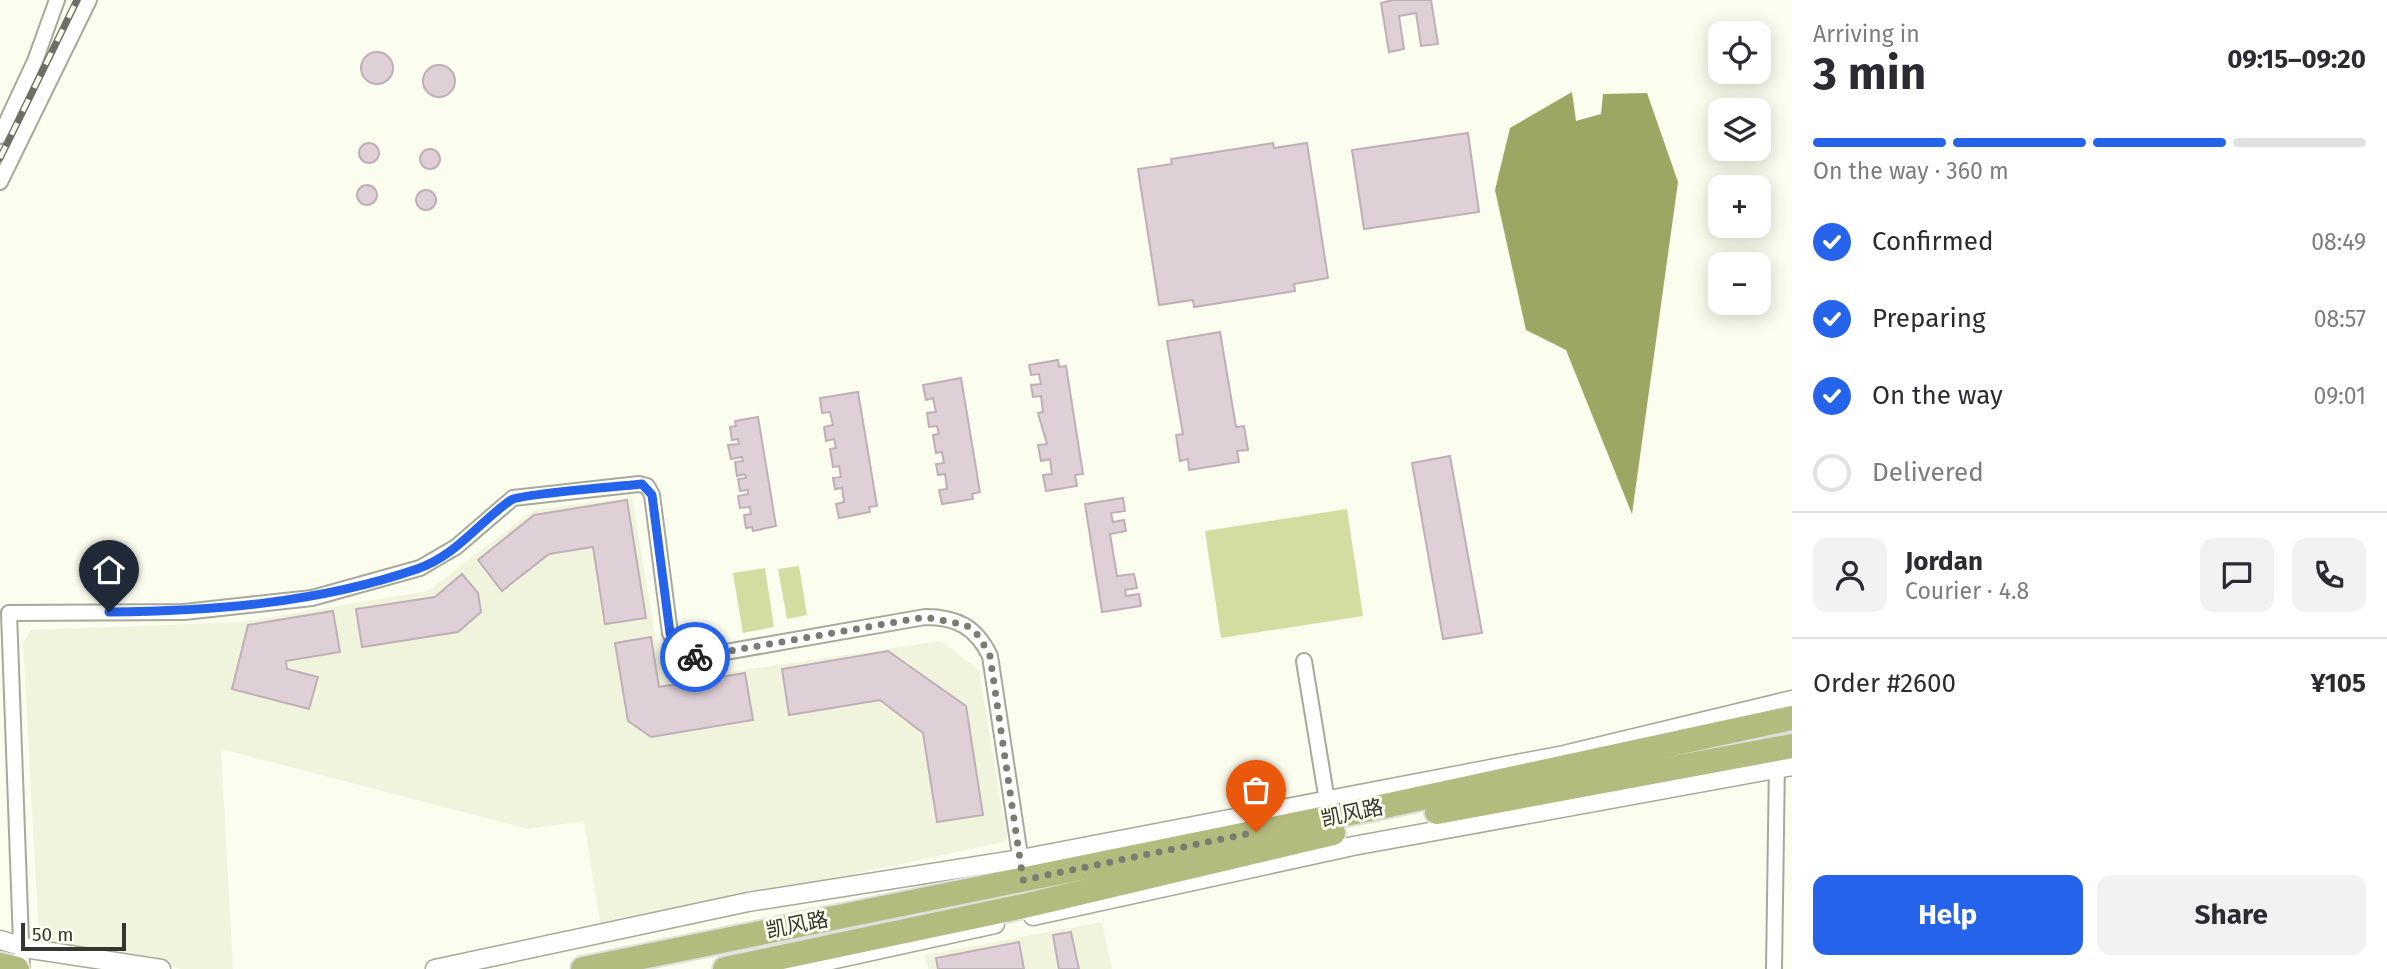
<!DOCTYPE html>
<meta charset="utf-8">
<style>
body{margin:0;font-family:"Fira Sans","Noto Sans SC",sans-serif;background:#f2f2f3;color:#2b2b33;height:100vh;display:flex;flex-direction:column;font-size:26px;white-space:nowrap}
*{box-sizing:border-box;margin:0}
p{font-size:23px;color:#7c7c81}
.icon{flex:none;width:38px;height:38px;fill:none;stroke:currentColor;stroke-width:2;stroke-linecap:round;stroke-linejoin:round}
.map{position:relative;flex:1;overflow:hidden}
.details{display:flex;flex-direction:column;background:#fff;width:595px}
.details>*{flex:none}
.buttons{position:absolute;left:1708px;top:21px;display:grid;gap:14px}
.buttons a{display:grid;place-items:center;width:63px;height:63px;border-radius:14px;background:#fff;box-shadow:0 4px 18px #0003;font-size:35px}
.scale{position:absolute;left:21px;bottom:18px;width:105px;box-sizing:border-box;padding-left:7px;border:4px solid #353630;border-top:0;font-size:19px;line-height:24px;white-space:nowrap;color:#353630;-webkit-text-stroke:5px #fbfdee;paint-order:stroke}
.pin{position:absolute;display:grid;place-items:center;width:60px;height:60px;color:#fff;margin:-72px -30px;border-radius:50% 50% 50% 0;rotate:-45deg;box-shadow:0 0 7px #0007}
.pin .icon{rotate:45deg}
.courier{position:absolute;display:grid;place-items:center;width:70px;height:70px;margin:-35px;border:5px solid #2563eb;border-radius:50%;background:#fff;color:#222;box-shadow:0 2px 9px #0007}
.overview em{font-style:normal;font-weight:700}
.overview div{display:flex;flex-direction:column-reverse}
.overview{display:flex;align-items:center;justify-content:space-between;height:119px;padding:0 21px}
h1{font-size:46px;font-weight:700;line-height:52px}
.bar{display:grid;grid-template-columns:repeat(4,1fr);gap:10px 7px;align-content:center;height:84px;padding:0 21px}
.bar i{height:9px;border-radius:5px;background:#e1e1e2}
.bar .selected{background:#2563eb}
.bar p{grid-column:span 4}
.line{display:flex;align-items:center;gap:18px;padding:0 21px;border-top:2px solid #e1e1e2}
.line div{flex:1}
.round{display:grid;place-items:center;flex:none;width:74px;height:74px;border-radius:14px;background:#f2f2f3}
ol{padding:0 21px;list-style:none}
li{display:flex;align-items:center;gap:21px;height:77px}
li p{margin-inline-start:auto}
li .icon{padding:7px;border-radius:50%;background:#2563eb;color:#fff;stroke-width:4}
li:last-child{color:#7c7c81}
li i{width:38px;height:38px;border:4px solid #e1e1e2;border-radius:50%}
.button{display:flex;gap:14px;margin-top:auto;padding:14px 21px}
.button a{flex:1;height:80px;border-radius:14px;background:#2563eb;color:#fff;font-size:28px;font-weight:700;line-height:80px;text-align:center}
.button a+a{background:#f2f2f3;color:#2b2b33}
main{display:flex;flex:1;min-height:0}
.map>svg:first-child{display:block}
</style>
<main>
<div class="map">
<svg width="1792" height="969" viewBox="0 0 1792 969">
<rect width="100%" height="100%" fill="#fbfdee"/>
<g fill="#f0f4dd">
<polygon points="632,497 663,682 941,641 979,670 1007,841 601,929 584,821 528,829 221,749 233,969 181,969 39,939 23,643 31,630 242,622 428,591 534,510"/>
<polygon points="1102,922 1112,969 928,969 925,955"/>
</g>
<g fill="#d5dca2">
<polygon points="1347,509 1363,616 1221,638 1205,531"/>
<polygon points="799,566 807,615 787,619 778,569"/>
<polygon points="765,568 774,627 743,633 733,573"/>
</g>
<polygon fill="#9ea663" points="1572,92 1576,121 1601,114 1603,94 1647,93 1678,182 1632,514 1566,350 1526,330 1495,190 1510,128"/>
<g fill="#dfd0d8" stroke="#bfb0b8" stroke-width="2">
<polygon points="1393,0 1431,0 1438,44 1421,46 1416,13 1399,16 1404,49 1389,52 1381,3"/>
<circle cx="377" cy="68" r="16"/>
<circle cx="439" cy="81" r="16"/>
<polygon points="1468,133 1479,212 1364,229 1352,150"/>
<polygon points="1273,143 1274,148 1307,143 1328,278 1294,284 1295,291 1194,307 1193,300 1159,305 1138,169 1172,164 1171,159"/>
<circle cx="369" cy="153" r="10"/>
<circle cx="430" cy="159" r="10"/>
<circle cx="367" cy="195" r="10"/>
<circle cx="426" cy="200" r="10"/>
<polygon points="1220,332 1236,427 1244,426 1248,450 1237,451 1239,462 1189,470 1188,459 1180,461 1176,435 1183,434 1167,341"/>
<polygon points="1058,360 1059,367 1066,366 1083,474 1075,475 1077,486 1046,491 1043,475 1052,474 1050,459 1041,461 1038,445 1047,444 1038,413 1043,412 1041,396 1033,397 1031,385 1041,384 1039,374 1031,375 1029,365"/>
<polygon points="961,378 980,492 972,494 973,499 942,504 939,490 947,489 945,474 938,475 936,464 944,463 942,452 936,453 933,435 939,434 937,426 929,427 927,413 936,412 933,398 926,400 923,385"/>
<polygon points="858,392 877,506 869,507 870,512 839,518 836,504 844,502 842,488 835,489 833,478 841,477 839,466 833,467 830,449 836,448 834,439 826,441 824,427 833,425 830,412 822,413 820,398"/>
<polygon points="758,417 776,526 753,531 752,527 746,528 744,515 751,514 750,507 740,508 738,496 748,494 748,490 740,491 738,479 746,478 745,474 737,476 735,462 743,461 742,457 731,459 728,445 739,444 738,439 732,440 730,427 736,426 735,421"/>
<polygon points="1450,456 1482,633 1443,639 1412,463"/>
<polygon points="1123,498 1125,511 1111,513 1113,522 1124,520 1126,531 1110,534 1117,576 1134,574 1137,588 1125,590 1126,596 1139,594 1141,606 1102,612 1085,504"/>
<polygon points="627,500 646,618 605,624 593,547 549,554 502,591 478,560 534,515"/>
<polygon points="462,574 478,593 481,612 458,632 362,647 356,609 435,597"/>
<polygon points="333,611 340,652 286,661 287,669 318,677 309,709 232,689 248,625"/>
<polygon points="651,637 659,687 745,673 753,720 651,737 628,721 615,643"/>
<polygon points="888,651 966,706 983,815 937,822 923,733 880,700 789,715 782,669"/>
<polygon points="1071,932 1079,969 1059,969 1053,935"/>
<polygon points="1019,942 1024,969 938,969 936,958"/>
</g>
<g fill="none" stroke-linecap="round" stroke-linejoin="round">
<defs>
<g id="minor">
<polyline points="0,136 35,61 57,0"/>
<polyline points="0,182 89,0"/>
<polyline points="1304,661 1327,801"/>
<path d="M22,969l-13,-356 175,-1 128,-14 108,-30 36,-21 57,-49 126,-14 8,2 5,9 18,138c6,15 10,23 27,24l228,-40c32,0 51,10 65,39l32,213"/>
<polyline points="1774,969 1777,761"/>
</g>
<g id="tertiary">
<polyline points="1033,916 1353,846 1792,766"/>
<polyline points="0,940 31,949 161,969"/>
<polyline points="435,969 748,902 1021,859 1564,755 1792,700"/>
<polyline points="790,969 995,924"/>
</g>
<g id="trunk">
<polyline points="1437,812 1792,746"/>
<polyline points="0,965 17,969"/>
<polyline points="583,969 1385,806 1792,718"/>
<polyline points="725,969 1028,905 1333,833"/>
</g>
</defs>
<use href="#minor" stroke="#a7a99b" stroke-width="18"/>
<use href="#tertiary" stroke="#a7a99b" stroke-width="21"/>
<use href="#trunk" stroke="#dfdfde" stroke-width="28"/>
<use href="#minor" stroke="#fff" stroke-width="14"/>
<use href="#tertiary" stroke="#fff" stroke-width="18"/>
<use href="#trunk" stroke="#b4bb7e" stroke-width="24"/>
<defs>
<polyline id="rail" points="0,158 77,0"/>
</defs>
<use href="#rail" stroke="#6d6e66" stroke-width="7"/>
<use href="#rail" stroke="#fbfdee" stroke-width="4.5" stroke-dasharray="13" stroke-linecap="butt"/>
</g>
<g fill="none" stroke-linecap="round" stroke-linejoin="round">
<polyline stroke="#7a7c72" stroke-width="7" stroke-dasharray="0 12.6" points="695,657 925,617 966,625 979,636 990,656 1023,880 1256,832"/>
<path stroke="#2563eb" stroke-width="9" d="M109,612c105,-1 209,-9 308,-43 39,-13 62,-47 94,-69 9,-6 112,-14 131,-16l10,11 18,138 11,20 14,4"/>
</g>
<g text-anchor="middle" dominant-baseline="central" stroke-width="6" stroke-linejoin="round" paint-order="stroke">
<g font-size="21" fill="#353630" stroke="#fbfdee">
<text transform="translate(1352 813) rotate(-12)">凯风路</text>
<text transform="translate(797 925) rotate(-11)">凯风路</text>
</g>
</g>
</svg>
<div class="buttons">
<a><svg class="icon" aria-label="locate" viewBox="0 0 24 24"><circle cx="12" cy="12" r="6"/><path d="M12 2v4M12 18v4M2 12h4M18 12h4"/></svg></a>
<a><svg class="icon" aria-label="layers" viewBox="0 0 24 24"><path d="M12 4l9 5-9 5-9-5zM3 14l9 5 9-5"/></svg></a>
<a>+</a>
<a>−</a>
</div>
<div class="scale">50 m</div>
<div class="pin" style="left:1256px;top:832px;background:#ea580c"><svg class="icon" aria-label="bag" viewBox="0 0 24 24"><path d="M5 8h14l-1 12H6zM9 8a3 3 0 0 1 6 0"/></svg></div>
<div class="pin" style="left:109px;top:612px;background:#1f2937"><svg class="icon" aria-label="home" viewBox="0 0 24 24"><path d="M3 11l9-7 9 7M6 9v11h12V9"/></svg></div>
<div class="courier" style="left:695px;top:657px"><svg class="icon" aria-label="bike" viewBox="0 0 24 24"><circle cx="6" cy="16" r="4"/><circle cx="18" cy="16" r="4"/><path d="M6 16l4-8h5l3 8M10 8l3 8H6M13 5h3"/></svg></div>
</div>
<section class="details">
<div class="overview"><div><h1>3 min</h1><p>Arriving in</p></div><em>09:15–09:20</em></div>
<div class="bar"><i class="selected"></i><i class="selected"></i><i class="selected"></i><i></i><p>On the way · 360 m</p></div>
<ol>
<li><svg class="icon" aria-label="check" viewBox="0 0 24 24"><path d="M5 12l5 5 9-10"/></svg>Confirmed<p>08:49</p></li>
<li><svg class="icon" aria-label="check" viewBox="0 0 24 24"><path d="M5 12l5 5 9-10"/></svg>Preparing<p>08:57</p></li>
<li><svg class="icon" aria-label="check" viewBox="0 0 24 24"><path d="M5 12l5 5 9-10"/></svg>On the way<p>09:01</p></li>
<li><i></i>Delivered</li>
</ol>
<div class="line" style="height:126px"><a class="round"><svg class="icon" aria-label="person" viewBox="0 0 24 24"><circle cx="12" cy="8" r="4"/><path d="M4 21q1-7 8-7t8 7"/></svg></a><div><b>Jordan</b><p>Courier · 4.8</p></div><a class="round"><svg class="icon" aria-label="chat" viewBox="0 0 24 24"><path d="M4 5h16v11H9l-5 4z"/></svg></a><a class="round"><svg class="icon" aria-label="phone" viewBox="0 0 24 24"><path d="M5 4h4l2 5-3 2q2 4 5 5l2-3 5 2v4C11 20 4 13 5 4z"/></svg></a></div>
<div class="line" style="height:91px"><div>Order #2600</div><b>¥105</b></div>
<div class="button"><a>Help</a><a>Share</a></div>
</section>
</main>
